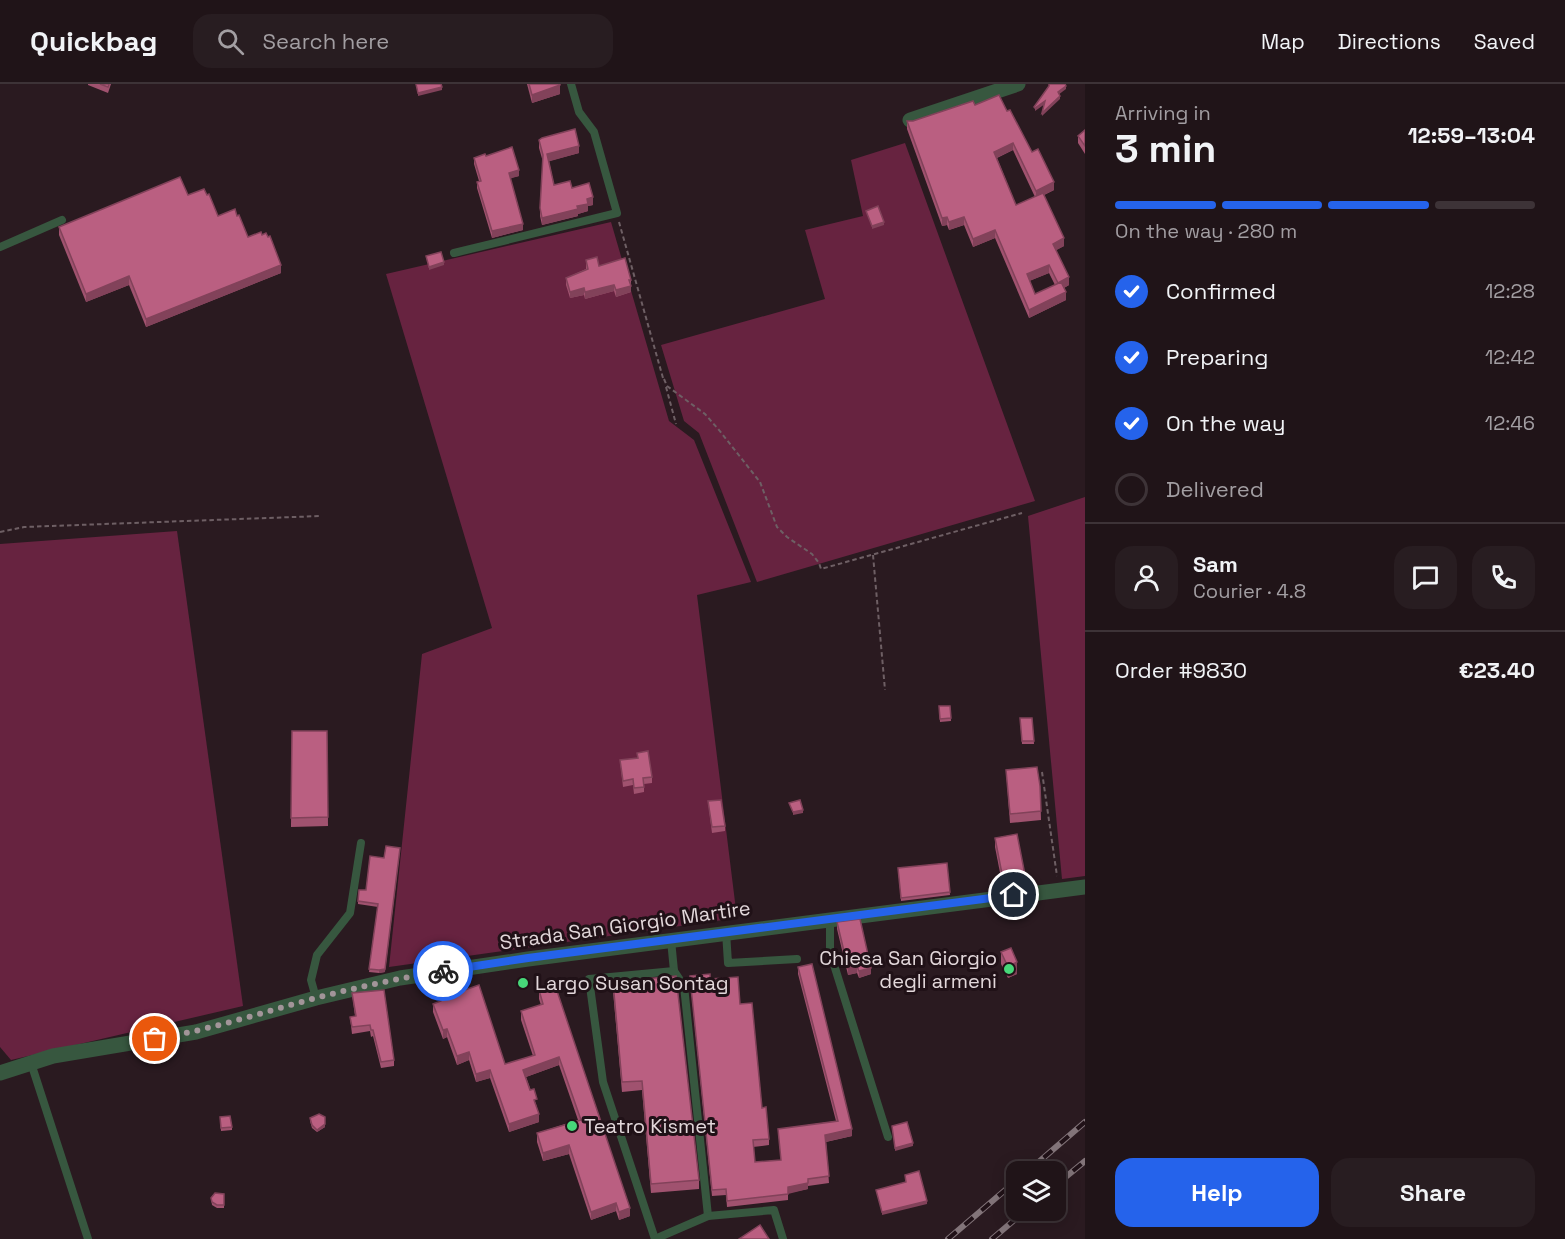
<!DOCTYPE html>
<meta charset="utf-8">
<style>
body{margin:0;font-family:"Space Grotesk",sans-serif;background:#281d21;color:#f1f3f6;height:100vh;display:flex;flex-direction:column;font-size:22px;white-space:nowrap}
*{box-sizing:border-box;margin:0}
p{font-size:20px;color:#a29ea2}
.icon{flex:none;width:33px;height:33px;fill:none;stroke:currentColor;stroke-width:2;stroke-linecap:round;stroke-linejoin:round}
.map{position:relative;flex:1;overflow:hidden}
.panel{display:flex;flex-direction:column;background:#201418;width:480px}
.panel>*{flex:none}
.tools{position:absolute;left:1006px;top:1077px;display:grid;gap:12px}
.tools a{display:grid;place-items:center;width:60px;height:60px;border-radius:12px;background:#201418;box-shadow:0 3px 15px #0003,0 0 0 2px #3d3337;font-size:30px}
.pin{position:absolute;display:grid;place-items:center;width:51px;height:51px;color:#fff;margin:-26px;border:3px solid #fff;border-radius:50%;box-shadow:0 2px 6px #0007}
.courier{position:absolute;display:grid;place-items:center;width:60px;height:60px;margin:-30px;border:4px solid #2563eb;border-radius:50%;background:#fff;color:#222;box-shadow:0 2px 8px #0007}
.headline em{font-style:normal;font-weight:600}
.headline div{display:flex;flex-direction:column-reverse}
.headline{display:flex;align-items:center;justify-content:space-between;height:102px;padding:0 30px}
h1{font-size:39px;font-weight:600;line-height:45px}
.bar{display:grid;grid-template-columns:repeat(4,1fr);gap:9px 6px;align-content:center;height:72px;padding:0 30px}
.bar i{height:8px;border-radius:4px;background:#3d3337}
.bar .on{background:#2563eb}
.bar p{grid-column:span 4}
.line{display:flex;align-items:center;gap:15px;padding:0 30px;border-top:2px solid #3d3337}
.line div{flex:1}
.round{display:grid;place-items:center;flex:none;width:63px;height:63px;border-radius:18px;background:#281d21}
ol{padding:0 30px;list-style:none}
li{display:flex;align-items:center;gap:18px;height:66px}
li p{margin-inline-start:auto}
li .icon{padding:6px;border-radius:50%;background:#2563eb;color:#fff;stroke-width:4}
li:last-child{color:#a29ea2}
li i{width:33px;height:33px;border:3px solid #3d3337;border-radius:50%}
.button{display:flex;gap:12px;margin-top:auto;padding:12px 30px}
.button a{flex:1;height:69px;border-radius:18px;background:#2563eb;color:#fff;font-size:24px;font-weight:600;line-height:69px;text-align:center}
.button a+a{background:#281d21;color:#f1f3f6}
header{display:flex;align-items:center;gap:36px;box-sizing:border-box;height:84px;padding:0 30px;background:#201418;border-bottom:2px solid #3d3337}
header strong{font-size:28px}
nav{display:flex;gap:33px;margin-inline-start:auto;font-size:21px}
.search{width:420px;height:54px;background:#281d21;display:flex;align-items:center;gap:15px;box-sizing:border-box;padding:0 21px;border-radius:18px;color:#a29ea2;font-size:22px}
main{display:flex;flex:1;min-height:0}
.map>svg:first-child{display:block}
</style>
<header>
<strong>Quickbag</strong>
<div class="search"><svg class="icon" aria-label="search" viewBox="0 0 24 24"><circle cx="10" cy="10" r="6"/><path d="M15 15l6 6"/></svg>Search here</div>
<nav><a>Map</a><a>Directions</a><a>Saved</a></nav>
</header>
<main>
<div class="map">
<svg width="1085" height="1155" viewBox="0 0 1085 1155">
<rect width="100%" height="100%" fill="#2a1a20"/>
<g fill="#672340">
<polygon points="905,59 1035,417 757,498 699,349 684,337 661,261 825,215 805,146 863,132 851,76"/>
<polygon points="611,138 669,337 694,356 751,498 697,511 737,834 389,883 422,570 492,544 386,190"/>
<polygon points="1085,413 1085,792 1062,795 1028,432"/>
<polygon points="177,447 243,922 11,976 0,963 0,460"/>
</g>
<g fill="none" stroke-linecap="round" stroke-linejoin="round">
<g stroke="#6e5f64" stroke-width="2" stroke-dasharray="4.5 3" stroke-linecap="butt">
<polyline points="619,138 663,294"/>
<polyline points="664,295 667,302 705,330 719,346 760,398 777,443 787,453 812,470 819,479 821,485 1022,429"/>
<polyline points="666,303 676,340"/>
<polyline points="0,448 24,443 321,432"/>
<polyline points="873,471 885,606"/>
<polyline points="1042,688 1057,792"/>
</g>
<g stroke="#37573f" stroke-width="8">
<polyline points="0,163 62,136"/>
<polyline points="454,169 617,129 594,48 579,28 571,0"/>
<polyline points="830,836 830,868 888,1053"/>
<polyline points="726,848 728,879 797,875"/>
<polyline points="671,856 674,887 684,902 708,1132"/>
<polyline points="316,914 311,896 317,871 350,829 361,759"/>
<polyline points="31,979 88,1155"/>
<polyline points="655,1155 603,998 589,895 674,887"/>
<polyline points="655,1155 708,1132 774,1126 783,1155"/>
</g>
<g stroke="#37573f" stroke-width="15">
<polyline points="910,36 1018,0"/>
<polyline points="0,989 53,972 196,948 316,914 400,894 528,875 1085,803"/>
</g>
<defs>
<g id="rail">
<polyline points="1027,1088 1085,1038"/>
<polyline points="1056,1101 1085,1077"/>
<polyline points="948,1155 1017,1096"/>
<polyline points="992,1155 1026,1126"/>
</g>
</defs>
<use href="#rail" stroke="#827479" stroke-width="6"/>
<use href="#rail" stroke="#201117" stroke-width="4" stroke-dasharray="11" stroke-linecap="butt"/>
</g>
<g fill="#a0526f" fill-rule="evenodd">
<polygon points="88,0 111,0 108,9 88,1"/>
<polygon points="527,0 560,0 560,10 532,19"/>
<path d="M975,21l32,6 47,79 -10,5 20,51 -8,4 13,35 -5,3 2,12 -37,18 -34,-80 -22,9 -9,-22 -15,5 -2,-5 -5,1 -35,-97v-8h6zM1013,66l22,47 -19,8 -19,-47zM1049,189l6,12 -20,9 -6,-13z"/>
<polygon points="1085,46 1085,70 1078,59 1078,52"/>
<polygon points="539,56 579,69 549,77 554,101 572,104 593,121 588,122 588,127 578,130 578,132 542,141 540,132 540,124 543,78 539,64"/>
<polygon points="486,72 519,92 510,94 523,146 492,154 477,104 477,98 479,97 474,80 474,74"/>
<polygon points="188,111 218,132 237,132 248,153 281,189 146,243 129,201 86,218 59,151 59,143"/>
<polygon points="586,176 631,196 631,208 616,213 614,207 585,215 584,211 570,214 566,201 566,194 586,185"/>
<polygon points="939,622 950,622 951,637 940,638"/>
<polygon points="1020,634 1032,634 1034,660 1022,660"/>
<polygon points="292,647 327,647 328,742 291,743"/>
<polygon points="637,669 652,693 652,699 644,700 644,708 634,710 633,701 623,703 620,676 637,674"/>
<polygon points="1006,686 1040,702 1041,736 1010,739"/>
<polygon points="708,717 725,742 725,747 712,749"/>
<polygon points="995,754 1025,791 1025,800 1003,804 995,763"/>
<polygon points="384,774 385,888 379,889 369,888 378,823 358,820 358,817 366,806"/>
<polygon points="947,779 950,811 901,817 898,784"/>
<polygon points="837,838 871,890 859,894 857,889 848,891 837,845"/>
<polygon points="1001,868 1017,890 1008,894 1001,880"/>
<polygon points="798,883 852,1052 826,1058 829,1099 808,1102 808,1105 788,1109 788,1116 727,1123 726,1111 712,1112 690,894 710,895 740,920 769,1055 769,1061 753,1063 755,1078 781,1076 778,1045 836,1037 798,890"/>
<polygon points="613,898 699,1096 699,1105 651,1109 642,1006 622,1008 613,907"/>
<polygon points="539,906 630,1132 619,1136 616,1127 591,1136 569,1070 543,1077 537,1058 537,1049 578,1036 559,981 526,993 537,1023 539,1038 509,1048 490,994 476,998 469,976 457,981 447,953 443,955 433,928 433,920 441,917 453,910 505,980 533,972 521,936 521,927 541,921 539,915"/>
<polygon points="352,909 394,976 394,982 381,984 373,952 371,953 370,947 352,950 350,933 355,932"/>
<polygon points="310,1034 325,1043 317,1048 312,1044 310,1037"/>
<polygon points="220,1036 232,1043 232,1046 221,1047"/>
<polygon points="224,1110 224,1124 217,1124 212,1121 211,1114"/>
</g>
<g fill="#82425a">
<polygon points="560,1 560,10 532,19 532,11"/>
<polygon points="1066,2 1066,5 1058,11 1058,8"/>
<polygon points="442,3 442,6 418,12 418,9"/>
<polygon points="1060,12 1060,15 1042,32 1042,29"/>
<polygon points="1045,17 1045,20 1035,27 1035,24"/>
<polygon points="1013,59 1013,66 994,75 994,68"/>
<polygon points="579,62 579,69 547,78 547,70"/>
<polygon points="519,86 519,92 509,95 509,89"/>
<polygon points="1054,98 1054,106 1036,115 1036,107"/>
<polygon points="593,113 593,121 588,122 588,127 578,130 578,132 542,141 542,134 577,122 587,115"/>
<polygon points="947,133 947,141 942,142 942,134"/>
<polygon points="964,133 964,141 949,146 949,138"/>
<polygon points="884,138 884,141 872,145 872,142"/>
<polygon points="523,140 523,146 492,154 492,147"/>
<polygon points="995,146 995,154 973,163 973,155"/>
<polygon points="1064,154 1064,162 1053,168 1053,160"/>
<polygon points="444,178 444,181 429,186 429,183"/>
<polygon points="281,181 281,189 146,243 146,235"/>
<polygon points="1049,181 1049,189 1027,198 1027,190"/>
<polygon points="129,192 129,201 86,218 86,210"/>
<polygon points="1069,193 1069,201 1058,207 1058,199"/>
<polygon points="614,201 614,207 585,215 585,208"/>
<polygon points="631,202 631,208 616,213 616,206"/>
<polygon points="584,204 584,211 570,214 570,208"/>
<polygon points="1066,208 1066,216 1029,234 1029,226"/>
<polygon points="803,726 803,729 793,731 793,728"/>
<polygon points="400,767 385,888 379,889 379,886"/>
<polygon points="1017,878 1017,890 1008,894 1008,883"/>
<polygon points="857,882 857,889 848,891 848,884"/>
<polygon points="871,884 871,890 859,894 859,887"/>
<polygon points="447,945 447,953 443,955 443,946"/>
<polygon points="469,968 469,976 457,981 457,972"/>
<polygon points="559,973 559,981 523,994 523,986"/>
<polygon points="490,986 490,994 476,998 476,990"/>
<polygon points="539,1030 539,1038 509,1048 509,1040"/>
<polygon points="325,1040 325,1043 317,1048 317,1046"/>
<polygon points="852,1045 852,1052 825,1058 825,1051"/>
<polygon points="913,1059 913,1062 895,1067 895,1064"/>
<polygon points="569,1061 569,1070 543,1077 543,1069"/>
<polygon points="808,1099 808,1105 788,1110 788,1103"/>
<polygon points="927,1117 927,1120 882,1131 882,1128"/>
<polygon points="616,1119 616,1127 591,1136 591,1128"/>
<polygon points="630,1124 630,1132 619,1136 619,1128"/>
</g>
<g fill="#ba5f81" stroke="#82425a" stroke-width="1.5">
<polygon points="100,0 109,0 108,3"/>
<polygon points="416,0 441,0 442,3 418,9"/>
<polygon points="529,0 560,0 560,1 532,11"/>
<polygon points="1049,0 1065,0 1066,2 1058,8 1060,12 1042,29 1045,17 1035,24 1034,23 1049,2"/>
<polygon points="999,11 1007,27 1010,26 1032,68 1038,65 1054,98 1036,107 1013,59 994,68 1016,121 1043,109 1064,154 1053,160 1069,193 1058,199 1049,181 1027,190 1035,210 1061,198 1066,208 1029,226 995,146 973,155 964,133 949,138 947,133 942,134 907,37 913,37 973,17 975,21"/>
<polygon points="575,45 579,62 547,70 554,101 570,97 572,104 589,99 593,113 587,115 588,120 577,122 578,125 542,134 540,124 543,71 539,56 542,54"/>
<polygon points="1085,46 1085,62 1078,52"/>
<polygon points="512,63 519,86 509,89 523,140 492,147 477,98 481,97 474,74 485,70 486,72"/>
<polygon points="180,93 188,111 204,105 207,111 209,110 218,132 235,125 237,132 239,131 248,153 261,148 262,151 266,149 268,153 270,152 281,181 146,235 129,192 86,210 59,143"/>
<polygon points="878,122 884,138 872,142 866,127"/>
<polygon points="441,168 444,178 429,183 426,172"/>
<polygon points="597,173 599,182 625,174 631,196 629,196 631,202 616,206 614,201 585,208 584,204 570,208 566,194 588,185 586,176"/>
<polygon points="939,622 950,622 951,634 940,635"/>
<polygon points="1020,634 1032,634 1034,657 1022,657"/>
<polygon points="292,647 327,647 328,733 291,734"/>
<polygon points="648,667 652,693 643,694 644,703 634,704 633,695 623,697 620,676 638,674 637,669"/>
<polygon points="1037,683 1040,702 1041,727 1010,730 1006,686"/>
<polygon points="721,716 725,742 712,743 708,717"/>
<polygon points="800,716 803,726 793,728 789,719"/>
<polygon points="1017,750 1025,791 1003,795 995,754"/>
<polygon points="386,762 400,764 385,885 379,886 369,885 378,820 358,817 359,806 366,806 370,772 384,774"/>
<polygon points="947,779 950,808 901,814 898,784"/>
<polygon points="860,835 871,884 859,887 857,882 848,884 837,838"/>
<polygon points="1011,864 1017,878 1008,883 1001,868"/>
<polygon points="812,880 852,1045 825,1051 829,1092 808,1095 808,1099 788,1103 788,1110 727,1117 726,1105 712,1106 690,894 690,892 710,890 710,895 738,893 740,920 752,919 762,1024 766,1023 769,1055 753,1056 755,1078 781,1076 778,1045 838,1037 798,883"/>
<polygon points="676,892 699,1096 651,1100 642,997 622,998 613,898"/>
<polygon points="479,901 505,980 535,971 521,927 543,920 539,906 555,901 630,1124 619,1128 616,1119 591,1128 569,1061 543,1069 537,1049 581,1036 559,973 523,986 530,1006 534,1005 537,1015 534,1016 539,1030 509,1040 490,986 476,990 469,968 457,972 447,945 443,946 433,920 441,917 442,910 452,907 453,910"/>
<polygon points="384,906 394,976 381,978 373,946 371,946 370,941 352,943 350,933 356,932 352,909"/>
<polygon points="319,1030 325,1033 325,1040 317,1046 312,1041 310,1034"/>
<polygon points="230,1032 232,1043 221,1044 220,1033"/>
<polygon points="907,1038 913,1059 895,1064 892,1042"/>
<polygon points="919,1087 927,1117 882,1128 876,1106 906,1098 905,1091"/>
<polygon points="215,1109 224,1110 224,1121 217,1121 212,1118 211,1114"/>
<polygon points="760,1141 769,1155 739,1155"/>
</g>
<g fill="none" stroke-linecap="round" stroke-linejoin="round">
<path stroke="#a29599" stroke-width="6" stroke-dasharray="0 10.8" d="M155,955c55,-9 108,-27 161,-41 42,-11 84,-20 127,-27"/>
<polyline stroke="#2563eb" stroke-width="8" points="443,887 528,874 1014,811"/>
</g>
<g fill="#47d779" stroke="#201117" stroke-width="2">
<circle cx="1009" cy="885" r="6"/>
<circle cx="523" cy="899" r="6"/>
<circle cx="572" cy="1042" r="6"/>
</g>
<g text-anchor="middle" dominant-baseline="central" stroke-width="6" stroke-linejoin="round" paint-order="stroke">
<g font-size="20" fill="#e2d7da" stroke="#201117">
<text transform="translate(625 841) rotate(-8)">Strada San Giorgio Martire</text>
</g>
<g font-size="20" fill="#e2d7da" stroke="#201117" text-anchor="start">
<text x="997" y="874" text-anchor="end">Chiesa San Giorgio<tspan x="997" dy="23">degli armeni</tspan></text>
<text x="535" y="899">Largo Susan Sontag</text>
<text x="584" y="1042">Teatro Kismet</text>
</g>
</g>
</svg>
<div class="tools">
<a><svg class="icon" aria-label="layers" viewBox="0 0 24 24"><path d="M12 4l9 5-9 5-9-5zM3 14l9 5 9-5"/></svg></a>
</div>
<div class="pin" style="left:155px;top:955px;background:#ea580c"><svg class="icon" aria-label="bag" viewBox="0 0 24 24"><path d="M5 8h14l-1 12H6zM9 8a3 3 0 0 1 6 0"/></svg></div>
<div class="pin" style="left:1014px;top:811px;background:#1f2937"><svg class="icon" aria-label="home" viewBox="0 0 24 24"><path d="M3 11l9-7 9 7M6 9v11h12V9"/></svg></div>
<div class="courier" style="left:443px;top:887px"><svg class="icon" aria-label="bike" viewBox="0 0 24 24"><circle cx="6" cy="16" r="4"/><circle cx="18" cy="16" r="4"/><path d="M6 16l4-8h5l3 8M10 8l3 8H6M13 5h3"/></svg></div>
</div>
<section class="panel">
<div class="headline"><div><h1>3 min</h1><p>Arriving in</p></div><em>12:59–13:04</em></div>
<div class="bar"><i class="on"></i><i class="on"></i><i class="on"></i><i></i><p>On the way · 280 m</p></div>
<ol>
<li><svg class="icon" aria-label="check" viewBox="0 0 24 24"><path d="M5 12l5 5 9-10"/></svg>Confirmed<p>12:28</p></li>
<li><svg class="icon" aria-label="check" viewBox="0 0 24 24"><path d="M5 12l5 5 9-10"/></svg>Preparing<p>12:42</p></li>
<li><svg class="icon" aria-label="check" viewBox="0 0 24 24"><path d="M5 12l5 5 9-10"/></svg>On the way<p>12:46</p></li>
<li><i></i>Delivered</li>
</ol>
<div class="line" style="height:108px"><a class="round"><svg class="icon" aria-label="person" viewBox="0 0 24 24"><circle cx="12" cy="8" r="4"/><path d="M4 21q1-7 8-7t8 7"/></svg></a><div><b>Sam</b><p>Courier · 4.8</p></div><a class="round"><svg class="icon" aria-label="chat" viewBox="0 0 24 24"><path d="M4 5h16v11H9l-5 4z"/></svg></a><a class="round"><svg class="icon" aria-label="phone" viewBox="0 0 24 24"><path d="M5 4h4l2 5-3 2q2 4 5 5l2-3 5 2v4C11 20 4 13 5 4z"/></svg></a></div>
<div class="line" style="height:78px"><div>Order #9830</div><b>€23.40</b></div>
<div class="button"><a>Help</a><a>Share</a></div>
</section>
</main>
